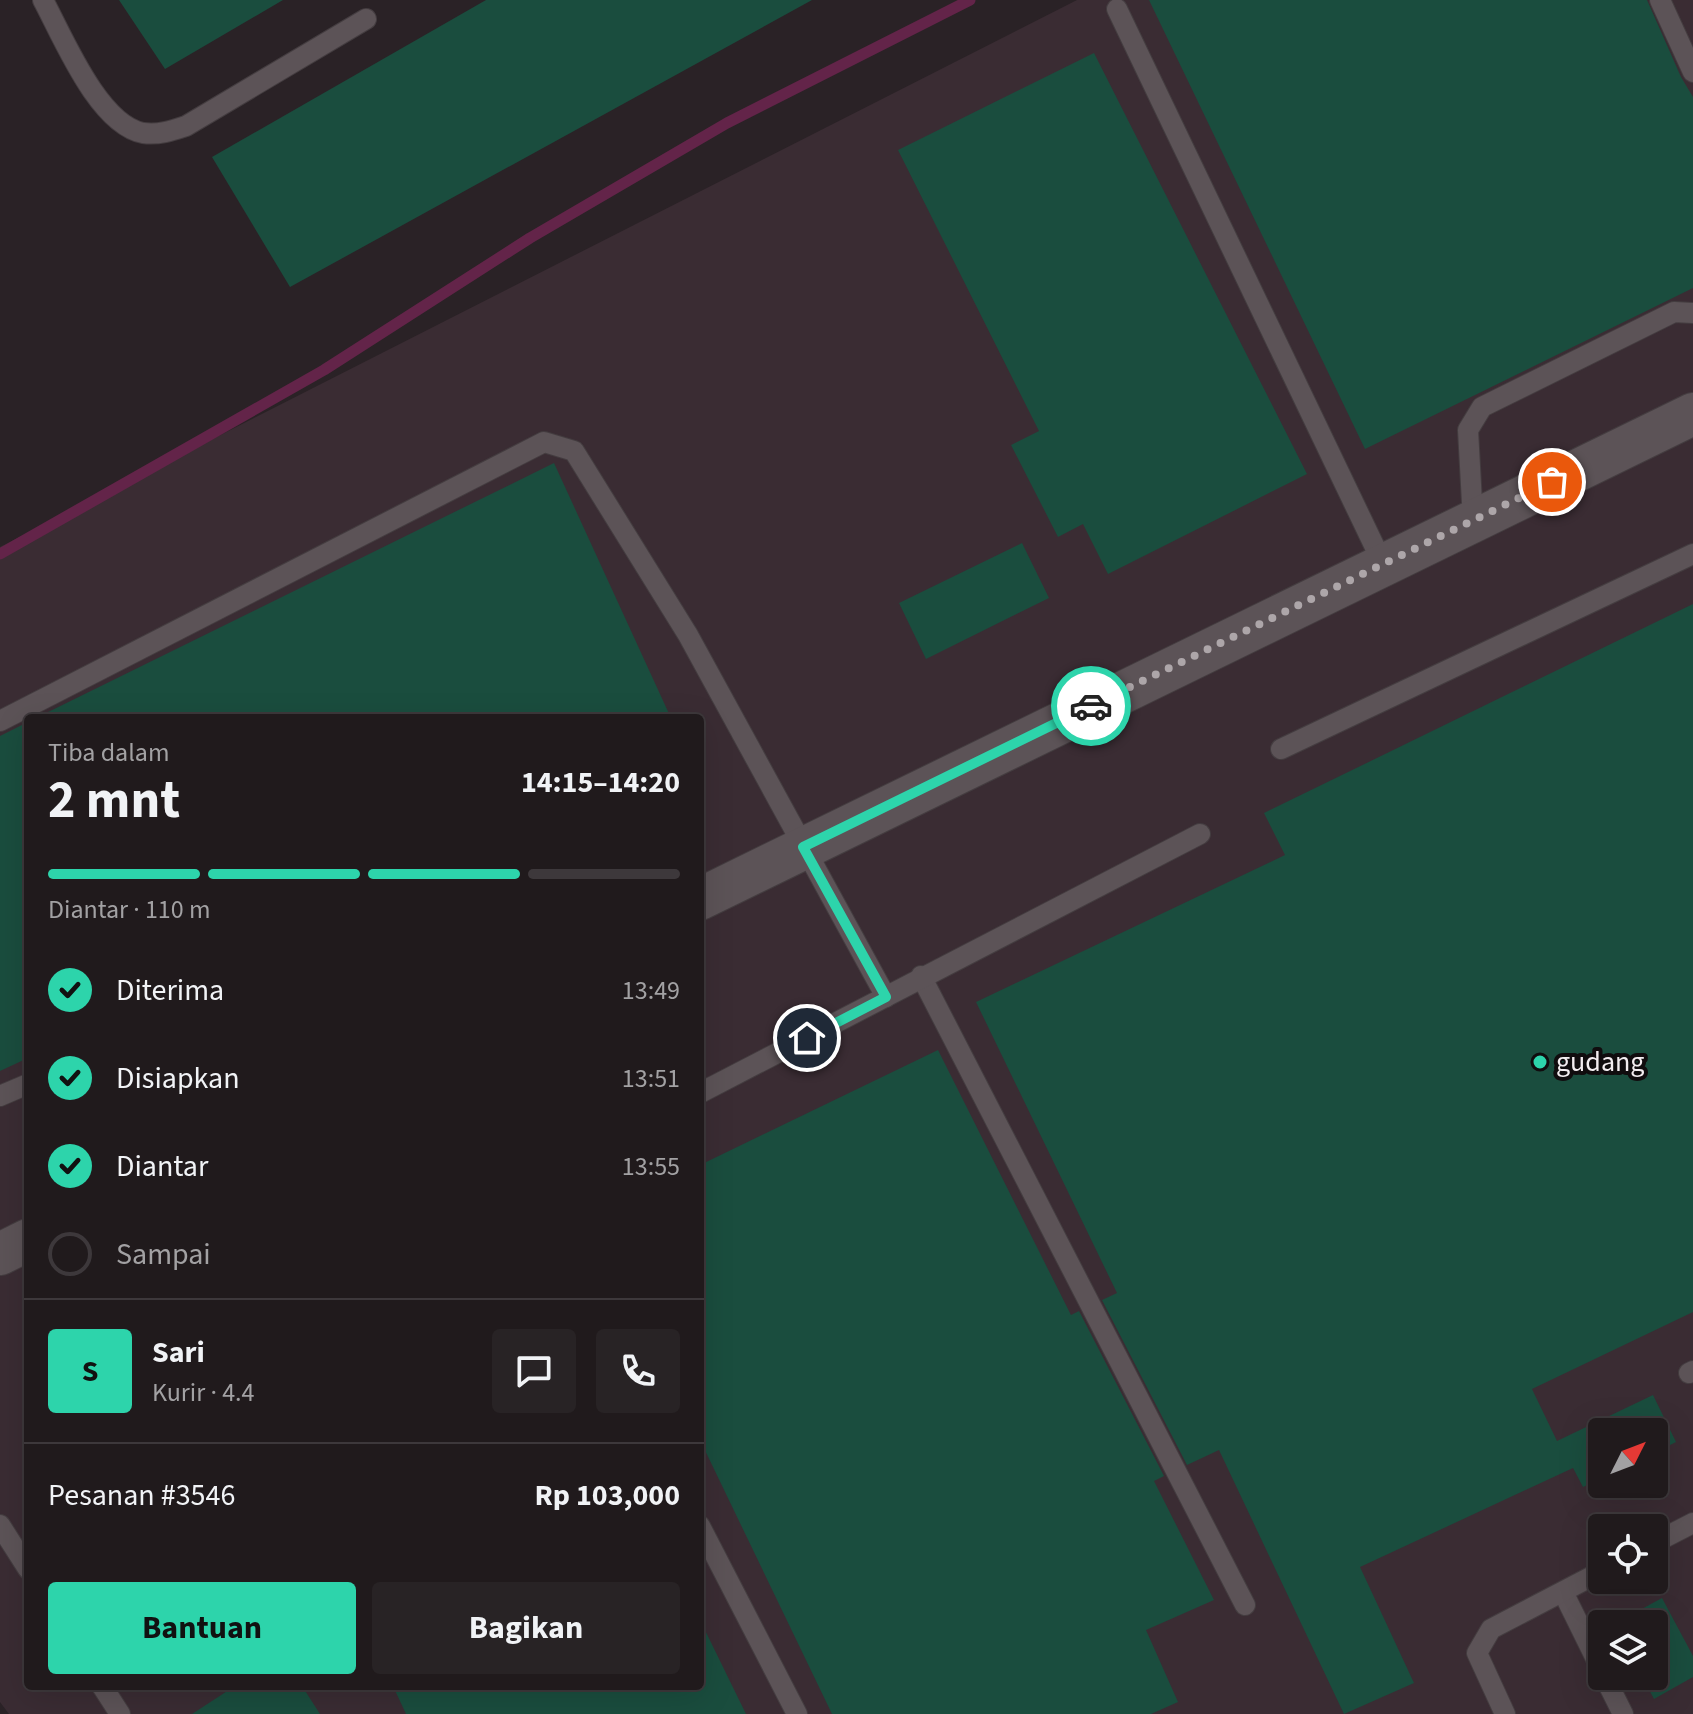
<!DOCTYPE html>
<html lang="id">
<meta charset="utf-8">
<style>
body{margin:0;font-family:"Source Sans 3",sans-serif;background:#282325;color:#f1f3f6;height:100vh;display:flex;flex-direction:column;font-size:30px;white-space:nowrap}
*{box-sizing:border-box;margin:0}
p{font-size:26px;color:#a2a1a3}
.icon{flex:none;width:44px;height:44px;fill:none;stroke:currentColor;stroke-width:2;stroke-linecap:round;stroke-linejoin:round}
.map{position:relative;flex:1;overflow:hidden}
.sheet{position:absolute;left:24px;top:714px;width:680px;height:976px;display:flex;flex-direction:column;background:#201a1c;border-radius:8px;box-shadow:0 8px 32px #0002,0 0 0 2px #3d383b}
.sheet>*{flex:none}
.needle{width:52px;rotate:48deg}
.tools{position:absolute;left:1588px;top:1418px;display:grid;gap:16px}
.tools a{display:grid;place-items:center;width:80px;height:80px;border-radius:8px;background:#201a1c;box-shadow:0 8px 32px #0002,0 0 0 2px #3d383b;font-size:40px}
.pin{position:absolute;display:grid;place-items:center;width:68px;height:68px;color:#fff;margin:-34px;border:4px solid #fff;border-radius:50%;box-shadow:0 2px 8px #0007}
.courier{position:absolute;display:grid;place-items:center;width:80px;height:80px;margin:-40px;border:6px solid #2dd4ab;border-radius:50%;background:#fff;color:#222;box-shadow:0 2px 10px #0007}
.headline em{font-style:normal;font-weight:700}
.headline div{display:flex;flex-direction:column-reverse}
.headline{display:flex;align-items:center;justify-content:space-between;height:136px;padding:0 24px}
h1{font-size:52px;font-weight:700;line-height:60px}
.bar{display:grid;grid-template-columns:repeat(4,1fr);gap:12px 8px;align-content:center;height:96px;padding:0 24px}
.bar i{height:10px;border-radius:6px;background:#3d383b}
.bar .active{background:#2dd4ab}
.bar p{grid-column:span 4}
.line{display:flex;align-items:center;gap:20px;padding:0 24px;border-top:2px solid #3d383b}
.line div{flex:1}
.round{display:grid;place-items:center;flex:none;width:84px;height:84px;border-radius:8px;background:#282325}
ol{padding:0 24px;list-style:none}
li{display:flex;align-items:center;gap:24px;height:88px}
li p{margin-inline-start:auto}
li .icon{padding:8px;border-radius:50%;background:#2dd4ab;color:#111;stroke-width:4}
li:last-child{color:#a2a1a3}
li i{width:44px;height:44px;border:4px solid #3d383b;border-radius:50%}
.primary-button{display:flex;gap:16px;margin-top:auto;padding:16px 24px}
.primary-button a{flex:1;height:92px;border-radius:8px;background:#2dd4ab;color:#111;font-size:32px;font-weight:700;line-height:92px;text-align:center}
.primary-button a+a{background:#282325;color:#f1f3f6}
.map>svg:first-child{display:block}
</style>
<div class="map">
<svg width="1693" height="1714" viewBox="0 0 1693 1714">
<rect width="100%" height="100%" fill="#2a2226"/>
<path fill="#3a2c33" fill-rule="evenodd" d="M1077,0h616v1714h-1684l-9,-12v-1155zM28,718h672v968h-672zM1602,1432h52v52h-52zM1602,1528h52v52h-52zM1602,1624h52v52h-52z"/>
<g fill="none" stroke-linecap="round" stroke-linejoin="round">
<polyline stroke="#632449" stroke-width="11" points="0,554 324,370 530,238 727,123 970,0"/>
</g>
<g fill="#1a4d3e">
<polygon points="119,0 283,0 165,69"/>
<polygon points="486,0 812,0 290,287 212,157"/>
<polygon points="1149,0 1647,0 1681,77 1693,97 1693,288 1365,449"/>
<polygon points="1094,53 1307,474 1108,574 1083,524 1058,537 1011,445 1039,431 898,150"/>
<polygon points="554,463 671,718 36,718"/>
<polygon points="1022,543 1049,598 926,659 899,603"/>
<polygon points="1693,604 1693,1312 1532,1389 1557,1441 1653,1395 1676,1442 1654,1453 1654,1432 1602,1432 1602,1478 1583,1487 1573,1468 1360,1567 1414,1683 1344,1714 1219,1450 1187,1465 1102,1300 1117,1293 976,1002 1285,855 1264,813"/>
<polygon points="28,722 28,1058 0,1071 0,736"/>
<polygon points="938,1050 1071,1315 1079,1311 1164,1476 1154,1481 1214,1600 1146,1630 1178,1702 1151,1714 832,1714 700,1440 700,1165"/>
<polygon points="1662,1598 1693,1656 1693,1677 1654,1699 1642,1676 1654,1676 1654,1624 1614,1624"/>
<polygon points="700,1620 746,1714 406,1714 393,1686 700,1686"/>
<polygon points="235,1686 302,1686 320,1714 192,1714"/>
</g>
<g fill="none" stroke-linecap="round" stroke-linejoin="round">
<defs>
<g id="lane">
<path d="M43,0c20,37 55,124 100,133 16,2 28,-2 43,-7l180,-107"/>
<polyline points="1660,0 1693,72"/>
<polyline points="1117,9 1383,564"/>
<polyline points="1473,521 1468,430 1482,407 1674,312 1693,313"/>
<polyline points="0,721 544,442 574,451 688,635 886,997"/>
<polyline points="1281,749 1693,554"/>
<polyline points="921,976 1245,1605"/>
<polyline points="700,1093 1200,834"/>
<polyline points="0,1096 28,1084"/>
<polyline points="1689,1373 1693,1371"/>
<polyline points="0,1525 28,1569"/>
<polyline points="700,1526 797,1714"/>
<polyline points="1654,1543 1693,1523"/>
<polyline points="1563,1592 1602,1671"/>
<polyline points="1604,1676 1623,1714"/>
<polyline points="102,1686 120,1714"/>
<polyline points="1505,1714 1477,1653 1491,1629 1602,1571"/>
</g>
<g id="street">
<polyline points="700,899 1693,414"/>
<polyline points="0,1254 28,1240"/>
</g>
</defs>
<use href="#lane" stroke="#443d40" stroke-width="22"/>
<use href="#street" stroke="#443d40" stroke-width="44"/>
<use href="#lane" stroke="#5c5357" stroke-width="20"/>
<use href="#street" stroke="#5c5357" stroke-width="42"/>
</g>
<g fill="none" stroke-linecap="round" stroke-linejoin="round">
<polyline stroke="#ada6a9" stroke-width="8" stroke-dasharray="0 14.4" points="1091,706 1552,482"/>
<polyline stroke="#2dd4ab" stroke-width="10" points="807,1038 886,997 803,847 1091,706"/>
</g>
<circle fill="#2dd4ab" stroke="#100c0e" stroke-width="3" cx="1540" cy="1062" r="8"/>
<g text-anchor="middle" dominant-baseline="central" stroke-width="8" stroke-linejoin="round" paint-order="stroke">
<g font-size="28" fill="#f3edf0" stroke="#100c0e" text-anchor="start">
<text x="1556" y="1062">gudang</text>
</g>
</g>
</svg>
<div class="tools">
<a><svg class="needle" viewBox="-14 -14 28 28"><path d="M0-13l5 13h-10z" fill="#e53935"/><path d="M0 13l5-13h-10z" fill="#a2a1a3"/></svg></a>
<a><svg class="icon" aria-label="locate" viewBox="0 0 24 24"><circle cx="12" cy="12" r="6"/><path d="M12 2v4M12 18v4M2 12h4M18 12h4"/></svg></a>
<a><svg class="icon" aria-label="layers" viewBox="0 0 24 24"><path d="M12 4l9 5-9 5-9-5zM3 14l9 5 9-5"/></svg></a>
</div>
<div class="pin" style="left:1552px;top:482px;background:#ea580c"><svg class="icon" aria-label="bag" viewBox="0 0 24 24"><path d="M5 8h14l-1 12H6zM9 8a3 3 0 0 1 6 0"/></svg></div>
<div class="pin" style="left:807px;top:1038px;background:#1f2937"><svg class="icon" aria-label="home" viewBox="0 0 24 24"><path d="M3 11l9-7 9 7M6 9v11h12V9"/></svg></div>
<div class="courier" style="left:1091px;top:706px"><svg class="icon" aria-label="car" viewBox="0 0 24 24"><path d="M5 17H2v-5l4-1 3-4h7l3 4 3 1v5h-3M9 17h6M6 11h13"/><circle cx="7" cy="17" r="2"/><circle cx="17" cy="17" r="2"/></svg></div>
<section class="sheet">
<div class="headline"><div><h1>2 mnt</h1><p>Tiba dalam</p></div><em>14:15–14:20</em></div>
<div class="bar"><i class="active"></i><i class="active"></i><i class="active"></i><i></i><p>Diantar · 110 m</p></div>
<ol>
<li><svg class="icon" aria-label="check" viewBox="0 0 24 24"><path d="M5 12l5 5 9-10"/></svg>Diterima<p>13:49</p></li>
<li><svg class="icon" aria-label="check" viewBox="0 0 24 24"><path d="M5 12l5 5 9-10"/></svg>Disiapkan<p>13:51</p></li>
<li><svg class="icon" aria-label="check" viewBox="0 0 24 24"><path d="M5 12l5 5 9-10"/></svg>Diantar<p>13:55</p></li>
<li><i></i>Sampai</li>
</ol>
<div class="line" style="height:144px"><b class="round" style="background:#2dd4ab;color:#111">S</b><div><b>Sari</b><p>Kurir · 4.4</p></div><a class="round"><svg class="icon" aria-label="chat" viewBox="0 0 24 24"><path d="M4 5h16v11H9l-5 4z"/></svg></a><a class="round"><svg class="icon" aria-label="phone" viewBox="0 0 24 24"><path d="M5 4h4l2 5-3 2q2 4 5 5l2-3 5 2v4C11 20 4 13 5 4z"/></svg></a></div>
<div class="line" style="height:104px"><div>Pesanan #3546</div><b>Rp 103,000</b></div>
<div class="primary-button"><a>Bantuan</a><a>Bagikan</a></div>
</section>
</div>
